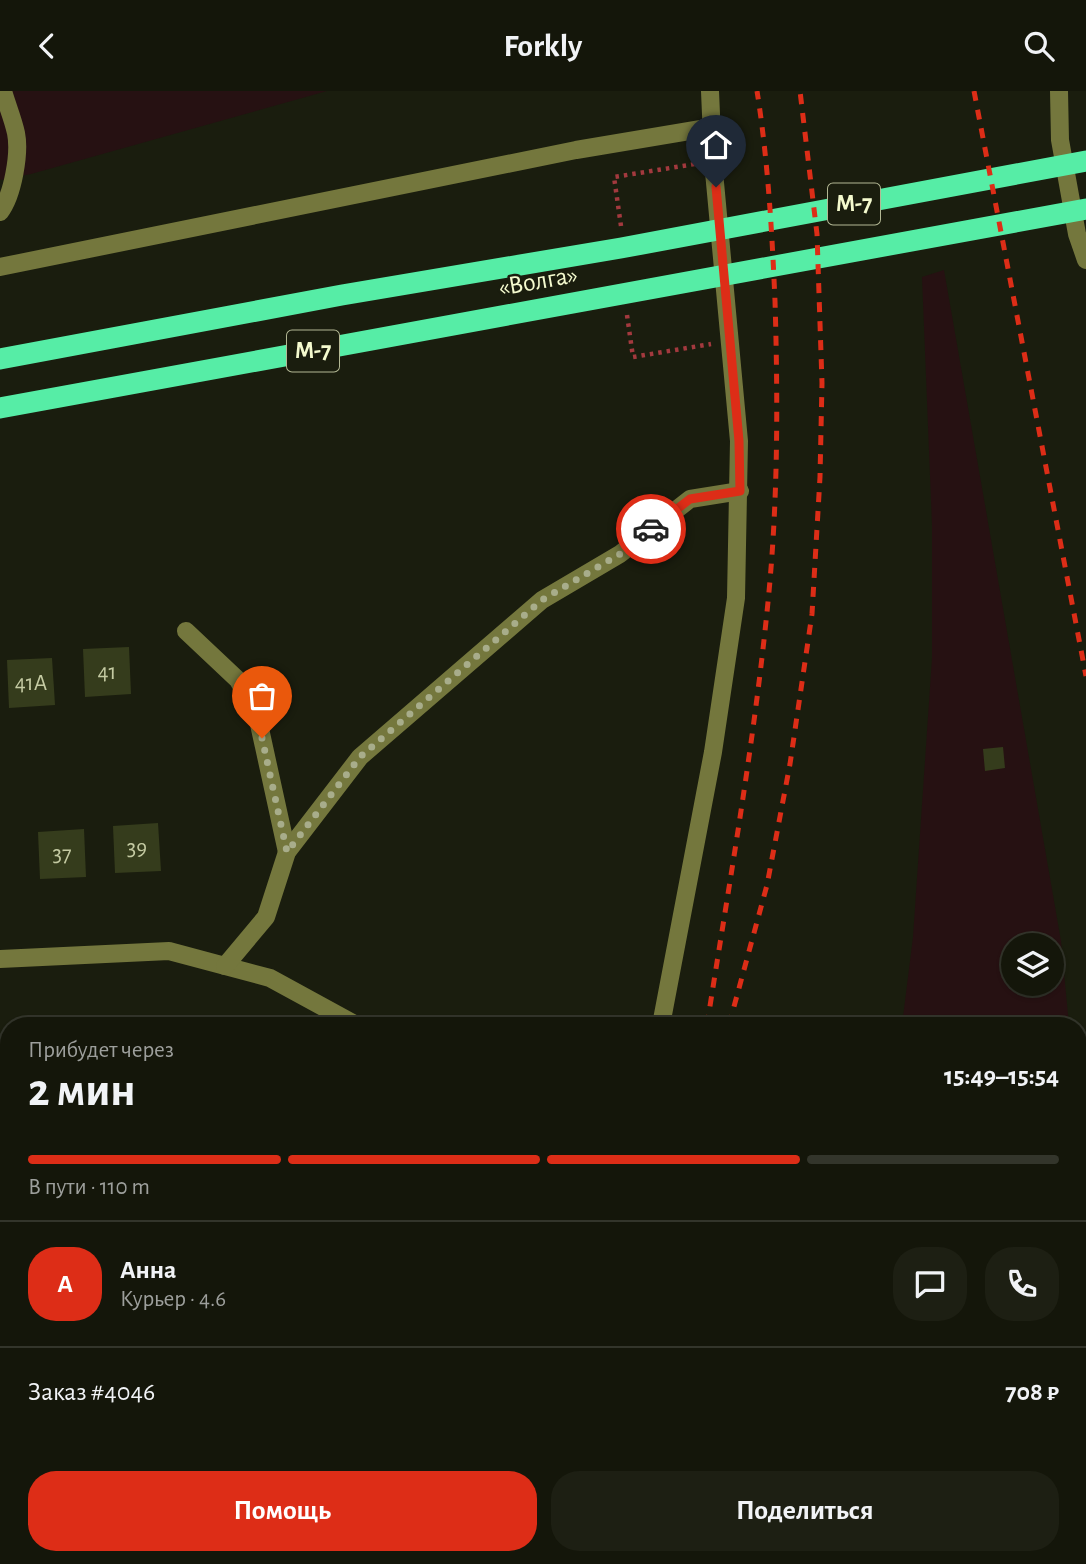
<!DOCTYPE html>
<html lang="ru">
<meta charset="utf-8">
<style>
body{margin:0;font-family:"Alegreya Sans",sans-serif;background:#1d1f13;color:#f1f3f6;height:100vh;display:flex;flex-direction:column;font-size:26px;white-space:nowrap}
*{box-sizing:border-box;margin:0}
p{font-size:23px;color:#9d9f9c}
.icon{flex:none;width:38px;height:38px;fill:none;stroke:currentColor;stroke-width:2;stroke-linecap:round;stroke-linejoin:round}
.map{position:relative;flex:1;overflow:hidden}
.panel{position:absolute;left:0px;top:926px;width:1087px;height:548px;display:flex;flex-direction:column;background:#14160a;border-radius:28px 28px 0 0;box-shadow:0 2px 5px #0004,0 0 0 2px #33352b}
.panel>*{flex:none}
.buttons{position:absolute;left:1001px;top:842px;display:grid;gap:14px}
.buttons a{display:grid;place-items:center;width:63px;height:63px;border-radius:50%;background:#14160a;box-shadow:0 2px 5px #0004,0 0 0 2px #33352b;font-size:35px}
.pin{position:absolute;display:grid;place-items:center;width:60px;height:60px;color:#fff;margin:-72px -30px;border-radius:50% 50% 50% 0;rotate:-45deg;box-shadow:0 0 7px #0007}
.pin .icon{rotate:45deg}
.courier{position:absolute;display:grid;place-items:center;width:70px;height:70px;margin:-35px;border:5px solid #dd2d17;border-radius:50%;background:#fff;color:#222;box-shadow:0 2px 9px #0007}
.head em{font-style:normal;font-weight:700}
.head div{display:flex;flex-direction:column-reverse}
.head{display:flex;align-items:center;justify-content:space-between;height:119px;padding:0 28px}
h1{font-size:46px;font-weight:700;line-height:52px}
.bar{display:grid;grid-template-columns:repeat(4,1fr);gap:10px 7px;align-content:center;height:84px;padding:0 28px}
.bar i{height:9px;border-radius:5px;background:#33352b}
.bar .active{background:#dd2d17}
.bar p{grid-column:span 4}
.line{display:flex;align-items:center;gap:18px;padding:0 28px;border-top:2px solid #33352b}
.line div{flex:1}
.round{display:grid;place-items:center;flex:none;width:74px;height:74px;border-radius:28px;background:#1d1f13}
.action{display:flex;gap:14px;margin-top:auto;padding:14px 28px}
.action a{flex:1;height:80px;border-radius:28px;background:#dd2d17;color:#fff;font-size:28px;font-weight:700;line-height:80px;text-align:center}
.action a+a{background:#1d1f13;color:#f1f3f6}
header{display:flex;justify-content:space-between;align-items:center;height:91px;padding:0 28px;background:#14160a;font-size:32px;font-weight:700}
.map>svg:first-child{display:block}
</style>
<header><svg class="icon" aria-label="back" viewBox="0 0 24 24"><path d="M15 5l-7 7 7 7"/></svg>Forkly<svg class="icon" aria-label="search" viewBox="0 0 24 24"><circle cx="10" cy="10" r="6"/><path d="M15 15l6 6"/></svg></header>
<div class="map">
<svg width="1086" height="1473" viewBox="0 0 1086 1473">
<rect width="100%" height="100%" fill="#1a1d0e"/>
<g fill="#261112" fill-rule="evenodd">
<polygon points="0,0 327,0 31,83 0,89"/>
<path d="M944,179l117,671 8,84h-167l11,-88 19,-279v-133l-10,-248zM1013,854h39v38h-39z"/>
<polygon points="1078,1028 1086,1114 1086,1473 812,1473 813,1465 1078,1465"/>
<polygon points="9,1379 9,1465 238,1465 242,1473 0,1473 0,1380"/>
</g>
<g fill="#353c1c">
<polygon points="129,556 131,603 85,606 83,558"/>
<polygon points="52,567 55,614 9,617 7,569"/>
<polygon points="1003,656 1005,677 985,680 983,658"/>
<polygon points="158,732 161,780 115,782 113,735"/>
<polygon points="84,738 86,786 40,788 38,741"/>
<polygon points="0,951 2,951 4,989 0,989"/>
</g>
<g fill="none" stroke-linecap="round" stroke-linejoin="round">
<g stroke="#a3393e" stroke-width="4.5" stroke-dasharray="3.5 5" stroke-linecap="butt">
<polyline points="621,135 614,86 695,73"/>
<polyline points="627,224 633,266 711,253"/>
</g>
<g stroke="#74773d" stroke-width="18">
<polyline points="1059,0 1060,49 1077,143 1086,169"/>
<path d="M0,121c13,-17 20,-59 16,-79 -3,-14 -9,-28 -13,-42"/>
<polyline points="0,176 576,59 713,36"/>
<polyline points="186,540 238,589 257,624 287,761"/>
<polyline points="0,868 169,860 270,887 356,934"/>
<polyline points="225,875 266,826 287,761 360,666 542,509 620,463 690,408 740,400"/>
<polyline points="661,934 713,661 736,507 739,350 713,70 710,0"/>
<polyline points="0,1247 9,1248"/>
<polyline points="559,1473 560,1465"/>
</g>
<g stroke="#56eda6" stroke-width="21">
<polyline points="0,268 342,204 621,157 1086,70"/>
<polyline points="0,317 1086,118"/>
</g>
<g stroke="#dd2d17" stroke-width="5" stroke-dasharray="10 9" stroke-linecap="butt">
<polyline points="974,0 1086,585"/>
<path d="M707,934c22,-140 47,-281 61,-423 10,-100 10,-200 7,-301 -3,-69 -7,-141 -18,-210"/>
<polyline points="729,934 767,794 790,673 812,523 820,386 822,292 817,143 800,0"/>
<polyline points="626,1473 627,1465"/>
</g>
</g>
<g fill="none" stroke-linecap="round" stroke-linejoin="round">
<polyline stroke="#a8ad8b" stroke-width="7" stroke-dasharray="0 12.6" points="262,647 287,761 360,666 542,509 620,463 651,438"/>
<polyline stroke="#dd2d17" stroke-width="9" points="651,438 690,408 740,400 739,350 716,96"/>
</g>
<g text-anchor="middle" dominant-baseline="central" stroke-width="5" stroke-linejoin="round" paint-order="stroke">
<g font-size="23" fill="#c4caa2">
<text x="107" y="581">41</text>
<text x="31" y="592">41А</text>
<text x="137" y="757">39</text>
<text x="62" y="763">37</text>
</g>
<g fill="#1a1d0e" stroke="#b3b894" stroke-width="2">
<rect x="828" y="92.5" width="52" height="41" rx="5"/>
<rect x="287" y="239.5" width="52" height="41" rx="5"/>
</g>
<g font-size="24" font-weight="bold" fill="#f4face">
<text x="854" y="113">М-7</text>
<text x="313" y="260">М-7</text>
</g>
<g font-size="26" fill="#f4face" stroke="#1a1d0e">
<text transform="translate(538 190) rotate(-10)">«Волга»</text>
</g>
</g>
</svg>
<div class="buttons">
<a><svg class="icon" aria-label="layers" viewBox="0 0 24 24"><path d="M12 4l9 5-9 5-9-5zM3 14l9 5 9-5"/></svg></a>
</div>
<div class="pin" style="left:262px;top:647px;background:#ea580c"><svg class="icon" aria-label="bag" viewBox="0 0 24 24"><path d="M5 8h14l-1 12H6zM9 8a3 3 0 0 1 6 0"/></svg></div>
<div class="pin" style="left:716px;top:96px;background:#1f2937"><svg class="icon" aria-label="home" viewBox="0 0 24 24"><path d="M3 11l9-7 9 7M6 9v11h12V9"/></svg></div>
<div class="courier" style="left:651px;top:438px"><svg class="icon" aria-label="car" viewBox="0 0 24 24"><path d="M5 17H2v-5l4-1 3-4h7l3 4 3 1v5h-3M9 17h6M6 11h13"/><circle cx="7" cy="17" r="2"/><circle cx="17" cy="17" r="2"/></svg></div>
<section class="panel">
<div class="head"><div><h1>2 мин</h1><p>Прибудет через</p></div><em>15:49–15:54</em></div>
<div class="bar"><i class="active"></i><i class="active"></i><i class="active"></i><i></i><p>В пути · 110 m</p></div>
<div class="line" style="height:126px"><b class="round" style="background:#dd2d17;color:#fff">А</b><div><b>Анна</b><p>Курьер · 4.6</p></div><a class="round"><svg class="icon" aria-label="chat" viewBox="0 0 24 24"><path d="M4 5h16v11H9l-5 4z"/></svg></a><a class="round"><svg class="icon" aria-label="phone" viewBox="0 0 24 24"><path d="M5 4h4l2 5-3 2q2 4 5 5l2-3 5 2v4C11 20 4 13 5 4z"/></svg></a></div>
<div class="line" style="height:91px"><div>Заказ #4046</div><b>708 ₽</b></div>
<div class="action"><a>Помощь</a><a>Поделиться</a></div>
</section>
</div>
